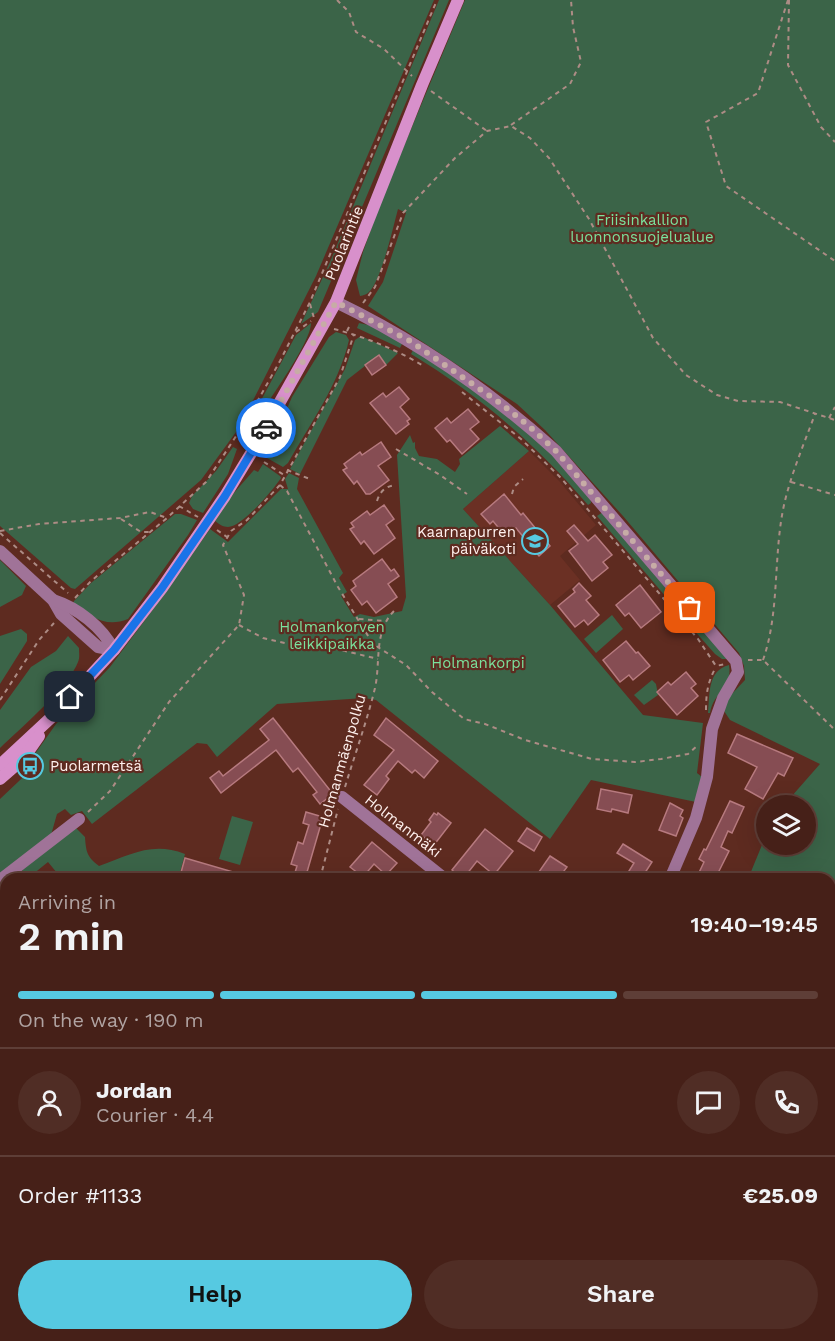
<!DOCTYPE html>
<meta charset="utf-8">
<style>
body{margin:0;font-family:"Work Sans",sans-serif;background:#502d25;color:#f1f3f6;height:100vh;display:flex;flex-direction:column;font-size:22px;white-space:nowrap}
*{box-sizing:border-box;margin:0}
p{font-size:20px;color:#b0a3a2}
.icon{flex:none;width:33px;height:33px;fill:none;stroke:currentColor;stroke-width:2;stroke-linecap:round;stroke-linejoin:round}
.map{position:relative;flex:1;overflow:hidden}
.side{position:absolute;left:0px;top:873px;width:836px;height:468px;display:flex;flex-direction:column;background:#462018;border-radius:18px 18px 0 0;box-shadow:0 6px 24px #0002,0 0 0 2px #5e3e37}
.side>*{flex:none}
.controls{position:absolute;left:756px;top:795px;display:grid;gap:12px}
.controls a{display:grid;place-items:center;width:60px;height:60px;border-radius:50%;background:#462018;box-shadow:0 6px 24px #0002,0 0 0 2px #5e3e37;font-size:30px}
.pin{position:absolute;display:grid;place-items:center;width:51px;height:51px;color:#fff;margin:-26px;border-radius:12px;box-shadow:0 3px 9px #0006}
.courier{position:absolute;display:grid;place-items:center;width:60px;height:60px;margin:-30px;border:4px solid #1a73e8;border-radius:50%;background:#fff;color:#222;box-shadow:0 2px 8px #0007}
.headline em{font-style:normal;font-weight:600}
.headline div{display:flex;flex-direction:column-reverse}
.headline{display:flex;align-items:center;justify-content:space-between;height:102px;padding:0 18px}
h1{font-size:39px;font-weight:600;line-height:45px}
.bar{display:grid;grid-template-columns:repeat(4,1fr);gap:9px 6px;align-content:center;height:72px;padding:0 18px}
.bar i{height:8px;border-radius:4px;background:#5e3e37}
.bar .on{background:#56c9e1}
.bar p{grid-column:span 4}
.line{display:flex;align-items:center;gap:15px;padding:0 18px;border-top:2px solid #5e3e37}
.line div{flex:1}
.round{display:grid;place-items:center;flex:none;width:63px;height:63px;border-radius:32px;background:#502d25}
.button{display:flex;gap:12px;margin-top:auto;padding:12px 18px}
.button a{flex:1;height:69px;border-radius:36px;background:#56c9e1;color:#111;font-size:24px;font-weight:600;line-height:69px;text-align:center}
.button a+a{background:#502d25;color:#f1f3f6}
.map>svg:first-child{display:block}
</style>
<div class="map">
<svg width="835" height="1341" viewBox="0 0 835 1341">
<rect width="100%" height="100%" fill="#5e2b20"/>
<g fill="#6b3024">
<polygon points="529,451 560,482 596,525 560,556 580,580 550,605 463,509"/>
<polygon points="830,1251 835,1253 835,1341 715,1341 716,1335 830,1335"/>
</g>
<g fill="#3b6448">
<polygon points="0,0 434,0 316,276 239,428 201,480 75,589 71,588 0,526"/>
<polygon points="439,0 449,0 318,312 301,324 330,262"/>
<path d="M465,0h370v1156l-5,-1v-276h-82l18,-44v9h40v-38l-22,-1 36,-41 -90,-44 -8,-12 6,-10 17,-18 -1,-14 -5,-13 -116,-137 -78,-86 -28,-26 -149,-98 15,-24 23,-69 -8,-4c-5,19 -17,72 -29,83 -3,3 -5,3 -9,4l-4,-16 7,-28 18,-51z"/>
<path d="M311,323c0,20 -43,78 -56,99l-4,-3 45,-84z"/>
<polygon points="359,323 373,326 403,342 400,348 357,328"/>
<path d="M336,332l10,3 3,5c-10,44 -39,84 -61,123l-5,4 -16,-9 16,-28 -4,-3 13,-30 37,-60z"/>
<polygon points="361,336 398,353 386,365 379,355 347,380 300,474 290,469 345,369 355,340"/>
<path d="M414,348l81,55 58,50 37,44 1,6 -3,2c-51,-60 -109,-110 -177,-151z"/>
<polygon points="500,426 529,451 463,509 550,605 643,715 703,723 697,773 702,777 696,802 591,780 550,839 376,700 364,698 277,704 217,757 207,744 197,743 92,824 82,811 71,815 65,809 57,814 51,835 0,875 0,799 37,764 32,758 56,724 110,667 151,612 210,529 228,542 281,489 288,489 285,479 289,473 299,478 297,489 343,573 339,578 347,592 341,596 354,617 360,614 374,617 402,611 406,597 397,455 410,435 413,443 415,442 415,448 419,456 437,459 455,472 460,464 459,459"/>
<polygon points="233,447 237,449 228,474 203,513 193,509 189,503 192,496 216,471"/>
<path d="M263,464l17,12 1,2c-8,12 -39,49 -53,49 -5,0 -9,-3 -13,-6l11,-19 28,-32 4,2z"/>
<polygon points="603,512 683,606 682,608 678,611 597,516"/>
<path d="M175,514h6l16,6 -9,15 -60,84c-22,9 -37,-2 -55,-15l1,-3 17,-18z"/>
<polygon points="0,560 26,586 22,595 0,607"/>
<polygon points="612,615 623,629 596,653 584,639"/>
<polygon points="689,616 692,616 727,659 722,659 715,654 685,620"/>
<polygon points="21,629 27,634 27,641 0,684 0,636"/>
<path d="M68,636l11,12c0,5 1,10 -1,14 -8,23 -59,68 -78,86v-38l31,-43 25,-16z"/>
<path d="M729,665c4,24 -16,27 -19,48h-2c2,-19 -1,-42 21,-48z"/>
<polygon points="652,680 656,684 658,695 644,705 634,695"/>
<polygon points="232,816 253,822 240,865 219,859"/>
<path d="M76,828l9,9c1,15 2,20 14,29 31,-11 53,-25 86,-12l-6,22 2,3h-119l-14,-17 -21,17 -5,-9z"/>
<polygon points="0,1112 6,1115 6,1137 0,1136"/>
<polygon points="0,1145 6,1146 6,1197 0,1213"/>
<polygon points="6,1224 6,1335 418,1335 427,1341 0,1341 0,1239"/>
</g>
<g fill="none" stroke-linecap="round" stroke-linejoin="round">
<g stroke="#00242b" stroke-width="4">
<polyline points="0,1243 6,1245"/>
<polyline points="190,1335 192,1341"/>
</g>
</g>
<g fill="#864d53" stroke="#b77a7f" stroke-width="1.5">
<polygon points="379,355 386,365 372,375 365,365"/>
<polygon points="399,387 409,399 400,407 410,419 407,421 409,424 396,434 370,403 383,393 386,397"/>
<polygon points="468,409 479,422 470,429 479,439 462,454 450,440 447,442 435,428 447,418 451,423"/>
<polygon points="381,442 391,457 378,466 389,480 370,494 366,494 357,481 354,484 343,470 347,468 344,464 360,452 362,455"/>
<polygon points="504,494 521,515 523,513 550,546 539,556 516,528 506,537 493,521 490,524 481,514"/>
<polygon points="384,505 394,519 386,525 395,538 374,554 364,541 361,544 350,529 354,527 351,523 367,511 370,515"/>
<polygon points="574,525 588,541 595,535 612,555 603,562 608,568 592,581 569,551 578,544 567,531"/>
<polygon points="382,559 391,571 394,569 399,576 388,584 397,597 376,613 367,601 362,605 351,590 356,586 353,581"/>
<polygon points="579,583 591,596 586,600 599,615 588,625 584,620 575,627 558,606 575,592 573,589"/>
<polygon points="640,585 661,612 641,628 629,613 625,616 616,605"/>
<polygon points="626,641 636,653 638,652 650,666 633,680 629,675 620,682 603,660"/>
<polygon points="686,672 696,684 691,688 698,696 677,715 657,692 668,682 671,685"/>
<polygon points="273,718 333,794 320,804 313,795 317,792 298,768 293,772 276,750 221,793 210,778 219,771 223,776 269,740 260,729"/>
<polygon points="386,718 438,761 424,778 415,770 412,773 398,761 386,776 389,779 377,795 364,785 394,750 374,735"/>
<polygon points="737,734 793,758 784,776 778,773 763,799 745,789 757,767 728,753"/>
<polygon points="601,789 632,795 628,813 612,809 611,812 597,809"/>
<polygon points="730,801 744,807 732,833 728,831 721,847 729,851 715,879 696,879 704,862 699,859 704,849 706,850"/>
<polygon points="670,803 683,810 680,816 683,818 676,836 659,830"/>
<polygon points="306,812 323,817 305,879 293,879 297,866 291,864 298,842 303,844 309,825 303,823"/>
<polygon points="434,813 437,815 438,813 451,823 434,845 421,835 431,822 429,820"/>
<polygon points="527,828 542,837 534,851 518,841"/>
<polygon points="485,829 513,851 494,875 477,861 463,879 452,870"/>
<polygon points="372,842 397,863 386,875 374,864 363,877 350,867"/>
<polygon points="623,844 652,862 641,879 624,879 634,863 617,853"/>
<polygon points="550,856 567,867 558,879 534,879"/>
<polygon points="185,858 247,876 247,879 191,879 180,876"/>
</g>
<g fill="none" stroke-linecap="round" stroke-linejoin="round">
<g stroke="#ad8c85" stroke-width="2" stroke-dasharray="4.5 4.5" stroke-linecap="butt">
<polyline points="337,0 349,12 356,32 384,49 412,76"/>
<polyline points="788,0 758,93 706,122 726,186 835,261"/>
<polyline points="789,0 788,65 821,127 835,142"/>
<polyline points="431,91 487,131"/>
<polyline points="511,125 570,84 581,62 573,27 571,0"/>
<polyline points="363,303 375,287 403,213 455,158 487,131 511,126 530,138 549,158 589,219 653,338 686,375 717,395 738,401 780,402 835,420"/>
<polyline points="310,304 314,318"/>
<path d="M334,329c31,8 61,20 88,36"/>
<polyline points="347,331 351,323"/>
<polyline points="296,332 311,321"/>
<polyline points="462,392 521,439 561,478 698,639 716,666 725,664"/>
<polyline points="829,418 835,407"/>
<polyline points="396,449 440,475 467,494"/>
<polyline points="264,462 284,475"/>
<polyline points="287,470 310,479"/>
<polyline points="791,482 835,495"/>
<polyline points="280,485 287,491 338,587 373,644 406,665 432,692 464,719 485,724 525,740 592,759 635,762 661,759 688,754 698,745"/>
<polyline points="512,494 514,487 523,479"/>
<path d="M377,501c3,-10 9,-15 19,-16"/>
<polyline points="179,506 198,517"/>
<polyline points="121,519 141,532 150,532"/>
<polyline points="217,530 227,537"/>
<polyline points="0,531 39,524 120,518 150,512 167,518"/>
<polyline points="0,533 68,593"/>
<polyline points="75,598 91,581 167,518 206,482 248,418 280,361 310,302 437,0"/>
<polyline points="359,619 385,621"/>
<polyline points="239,625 263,638 289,644 337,649 378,659"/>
<polyline points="748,660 763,660 835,730"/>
<path d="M763,660c17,-48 10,-105 21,-155 7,-31 20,-61 31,-91"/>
<polyline points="0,700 39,640 54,623"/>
<path d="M706,710c0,-17 2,-29 10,-43"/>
<path d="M345,787c10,-33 22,-66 30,-99 6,-27 -2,-58 21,-79"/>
<polyline points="88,812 110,791 169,702 239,625 244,595 223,545 231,531 247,520 280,485 340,377 354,334"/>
<polyline points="320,879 338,809"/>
<polyline points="0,1138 6,1139"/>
<polyline points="0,1227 6,1212"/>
<polyline points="0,1278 6,1285"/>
<polyline points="830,1281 835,1257"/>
<polyline points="445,1335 456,1341"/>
<polyline points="793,1341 796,1335"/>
</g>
<g stroke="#a07398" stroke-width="12">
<polyline points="0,551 53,600 61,614 98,647 114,650"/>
<path d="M53,600c25,8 49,27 61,50"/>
<polyline points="342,797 445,879"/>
<polyline points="0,880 79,819"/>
<polyline points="552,1341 554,1335"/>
</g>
<g stroke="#a07398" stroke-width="12">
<path d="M336,302c81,39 154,89 220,149l180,210 2,11 -15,26 -11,31 -5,48 -11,41 -26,61"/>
<polyline points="830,1240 835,1241"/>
</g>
<g stroke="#d890cb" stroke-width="12">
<polyline points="0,765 56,713 114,650 162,588 225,496 253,450 336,302 422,85 458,0"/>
<polyline points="0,779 23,759 39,736"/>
</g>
</g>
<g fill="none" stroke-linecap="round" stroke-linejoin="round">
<polyline stroke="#c7aca6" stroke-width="6" stroke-dasharray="0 10.8" points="266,428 336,302 410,341 500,403 529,426 556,451 690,608"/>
<polyline stroke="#1a73e8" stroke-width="8" points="70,697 114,650 162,588 225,496 266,428"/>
</g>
<defs>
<symbol id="school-ring" viewBox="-11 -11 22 22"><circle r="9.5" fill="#5e2b20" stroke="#56c9e1" stroke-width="1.5"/><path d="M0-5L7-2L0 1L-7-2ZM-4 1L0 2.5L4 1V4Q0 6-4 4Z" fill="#56c9e1"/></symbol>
<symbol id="bus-ring" viewBox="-11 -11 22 22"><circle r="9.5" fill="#5e2b20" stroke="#56c9e1" stroke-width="1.5"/><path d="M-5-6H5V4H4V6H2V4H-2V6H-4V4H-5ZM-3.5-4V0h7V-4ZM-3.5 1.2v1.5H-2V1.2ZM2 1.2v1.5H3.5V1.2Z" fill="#56c9e1"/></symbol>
</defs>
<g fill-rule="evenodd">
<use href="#school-ring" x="520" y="526" width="30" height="30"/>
<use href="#bus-ring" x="15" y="751" width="30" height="30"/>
</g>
<g text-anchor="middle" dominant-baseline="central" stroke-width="4.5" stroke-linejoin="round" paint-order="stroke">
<g font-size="15" fill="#7ae29d" stroke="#5e2b20">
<text x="642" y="220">Friisinkallion<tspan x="642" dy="17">luonnonsuojelualue</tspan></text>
<text x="332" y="627">Holmankorven<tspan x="332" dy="17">leikkipaikka</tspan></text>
<text x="478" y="663">Holmankorpi</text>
</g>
<g font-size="15" fill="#fff1ee" stroke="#5e2b20">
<text transform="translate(344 243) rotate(-68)">Puolarintie</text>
<text transform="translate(342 761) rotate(-74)">Holmanmäenpolku</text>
<text transform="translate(403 826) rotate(38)">Holmanmäki</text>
</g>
<g font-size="15" fill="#fff1ee" stroke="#5e2b20" text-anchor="end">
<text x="516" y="532">Kaarnapurren<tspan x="516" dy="17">päiväkoti</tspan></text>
<text x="50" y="766" text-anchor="start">Puolarmetsä</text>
</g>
</g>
</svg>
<div class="controls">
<a><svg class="icon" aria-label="layers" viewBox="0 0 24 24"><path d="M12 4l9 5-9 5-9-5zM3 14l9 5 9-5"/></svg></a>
</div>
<div class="pin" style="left:690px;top:608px;background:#ea580c"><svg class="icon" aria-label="bag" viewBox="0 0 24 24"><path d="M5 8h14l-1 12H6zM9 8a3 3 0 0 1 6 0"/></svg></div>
<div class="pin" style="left:70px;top:697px;background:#1f2937"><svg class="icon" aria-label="home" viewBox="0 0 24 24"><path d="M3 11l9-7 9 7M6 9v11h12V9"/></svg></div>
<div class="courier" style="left:266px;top:428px"><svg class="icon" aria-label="car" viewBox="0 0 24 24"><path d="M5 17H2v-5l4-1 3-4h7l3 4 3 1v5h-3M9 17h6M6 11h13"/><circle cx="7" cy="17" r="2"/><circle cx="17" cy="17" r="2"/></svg></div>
<section class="side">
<div class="headline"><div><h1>2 min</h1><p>Arriving in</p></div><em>19:40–19:45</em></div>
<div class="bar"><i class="on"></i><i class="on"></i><i class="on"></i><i></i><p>On the way · 190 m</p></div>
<div class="line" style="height:108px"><a class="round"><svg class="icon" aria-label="person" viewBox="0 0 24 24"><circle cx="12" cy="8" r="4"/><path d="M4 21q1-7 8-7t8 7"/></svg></a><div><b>Jordan</b><p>Courier · 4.4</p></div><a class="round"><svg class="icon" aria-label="chat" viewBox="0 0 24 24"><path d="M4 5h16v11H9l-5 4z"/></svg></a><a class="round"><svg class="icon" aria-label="phone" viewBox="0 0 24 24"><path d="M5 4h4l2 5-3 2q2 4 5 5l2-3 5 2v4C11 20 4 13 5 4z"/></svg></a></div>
<div class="line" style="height:78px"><div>Order #1133</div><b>€25.09</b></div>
<div class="button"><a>Help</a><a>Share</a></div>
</section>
</div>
